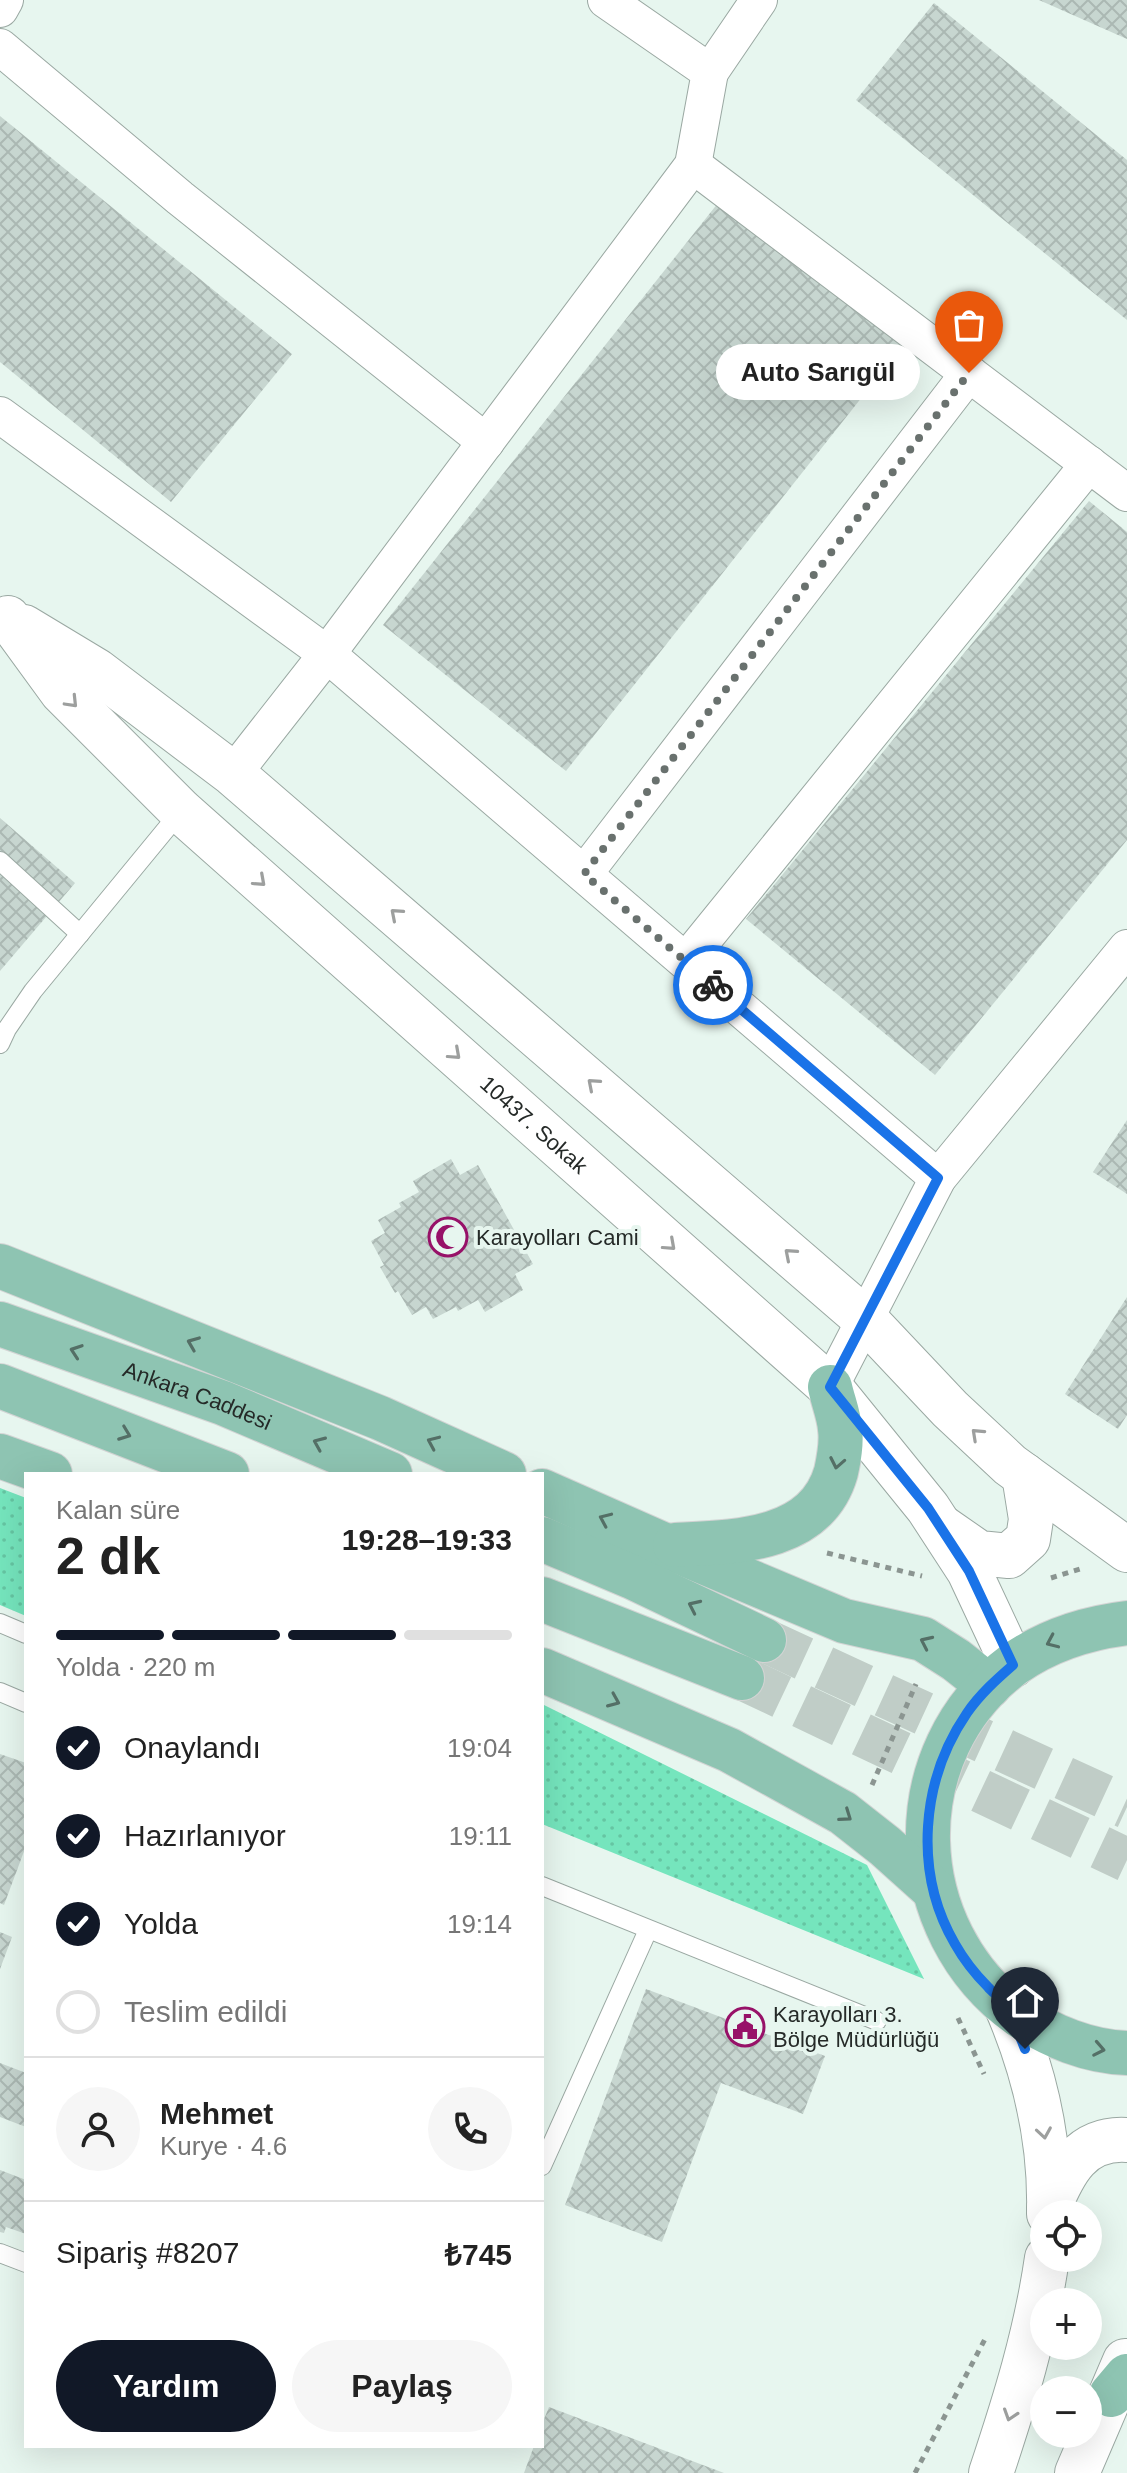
<!DOCTYPE html>
<html lang="tr">
<meta charset="utf-8">
<style>
body{margin:0;font-family:Arial,sans-serif;background:#f6f6f6;color:#222;height:100vh;display:flex;flex-direction:column;font-size:30px;white-space:nowrap}
*{box-sizing:border-box;margin:0}
p{font-size:26px;color:#767676}
.icon{flex:none;width:44px;height:44px;fill:none;stroke:currentColor;stroke-width:2;stroke-linecap:round;stroke-linejoin:round}
.map{position:relative;flex:1;overflow:hidden}
.side{position:absolute;left:24px;top:1472px;width:520px;height:976px;display:flex;flex-direction:column;background:#fff;border-radius:0px;box-shadow:0 8px 32px #0002}
.side>*{flex:none}
.buttons{position:absolute;left:1030px;top:2200px;display:grid;gap:16px}
.buttons a{display:grid;place-items:center;width:72px;height:72px;border-radius:50%;background:#fff;box-shadow:0 8px 32px #0002;font-size:40px}
.pin{position:absolute;display:grid;place-items:center;width:68px;height:68px;color:#fff;margin:-82px -34px;border-radius:50% 50% 50% 0;rotate:-45deg;box-shadow:0 0 8px #0007}
.pin .icon{rotate:45deg}
.courier{position:absolute;display:grid;place-items:center;width:80px;height:80px;margin:-40px;border:6px solid #1a73e8;border-radius:50%;background:#fff;color:#222;box-shadow:0 2px 10px #0007}
.bubble{position:absolute;height:56px;border-radius:28px;background:#fff;box-shadow:0 8px 32px #0002;font-size:26px;font-weight:600;line-height:56px;text-align:center}
.headline em{font-style:normal;font-weight:600}
.headline div{display:flex;flex-direction:column-reverse}
.headline{display:flex;align-items:center;justify-content:space-between;height:136px;padding:0 32px}
h1{font-size:52px;font-weight:600;line-height:60px}
.bar{display:grid;grid-template-columns:repeat(4,1fr);gap:12px 8px;align-content:center;height:96px;padding:0 32px}
.bar i{height:10px;border-radius:6px;background:#e0e0e0}
.bar .selected{background:#111827}
.bar p{grid-column:span 4}
.line{display:flex;align-items:center;gap:20px;padding:0 32px;border-top:2px solid #e0e0e0}
.line div{flex:1}
.round{display:grid;place-items:center;flex:none;width:84px;height:84px;border-radius:42px;background:#f6f6f6}
ol{padding:0 32px;list-style:none}
li{display:flex;align-items:center;gap:24px;height:88px}
li p{margin-inline-start:auto}
li .icon{padding:8px;border-radius:50%;background:#111827;color:#fff;stroke-width:4}
li:last-child{color:#767676}
li i{width:44px;height:44px;border:4px solid #e0e0e0;border-radius:50%}
.action{display:flex;gap:16px;margin-top:auto;padding:16px 32px}
.action a{flex:1;height:92px;border-radius:48px;background:#111827;color:#fff;font-size:32px;font-weight:600;line-height:92px;text-align:center}
.action a+a{background:#f6f6f6;color:#222}
.map>svg:first-child{display:block}
</style>
<div class="map">
<svg width="1127" height="2473" viewBox="0 0 1127 2473">
<defs>
<pattern id="grass-dots" width="8" height="8" patternUnits="userSpaceOnUse" patternTransform="scale(2)"><rect width="8" height="8" fill="#75e5bd"/><path d="M2 2h.1M6 6h.1" fill="none" stroke="#65c5a2" stroke-width="1.8" stroke-linecap="round"/></pattern>
<pattern id="building-cross-hatch" width="8" height="8" patternUnits="userSpaceOnUse" patternTransform="scale(2)"><rect width="8" height="8" fill="#c7d6d0"/><path d="M0 0l8 8M0 8l8-8" fill="none" stroke="#abb8b3"/></pattern>
</defs>
<rect width="100%" height="100%" fill="#e7f6ef"/>
<g fill="url(#grass-dots)">
<polygon points="0,1488 26,1498 26,1616 0,1605"/>
<polygon points="542,1704 867,1865 924,1979 542,1824"/>
</g>
<g fill="url(#building-cross-hatch)">
<polygon points="1039,0 1127,0 1127,39"/>
<polygon points="934,3 1127,160 1127,320 856,100"/>
<polygon points="0,116 292,354 171,502 0,362"/>
<polygon points="722,198 904,344 566,771 383,625"/>
<polygon points="1089,501 1127,532 1127,840 935,1075 746,919"/>
<polygon points="0,818 75,883 0,971"/>
<polygon points="1127,1120 1127,1194 1093,1172"/>
<polygon points="451,1159 460,1175 478,1165 533,1264 515,1274 523,1290 485,1312 478,1300 458,1311 456,1307 433,1319 426,1307 412,1315 398,1291 395,1293 380,1267 384,1265 371,1241 385,1233 378,1220 401,1207 399,1203 419,1192 413,1181"/>
<polygon points="1127,1297 1127,1415 1118,1429 1065,1394"/>
<polygon points="0,1754 26,1763 26,1846 4,1905 0,1903"/>
<polygon points="0,1932 12,1937 0,1969"/>
<polygon points="646,1989 825,2056 803,2114 721,2083 662,2242 565,2205"/>
<polygon points="0,2063 26,2073 26,2127 0,2117"/>
<polygon points="0,2170 26,2180 26,2234 6,2227 4,2233 0,2232"/>
<polygon points="549,2407 724,2473 524,2473 534,2446 542,2446 542,2424"/>
</g>
<g fill="none" stroke-linecap="round" stroke-linejoin="round">
<g stroke="#c0cdc7" stroke-width="44" stroke-dasharray="44 22" stroke-linecap="butt">
<polyline points="764,1640 1127,1807"/>
<polyline points="742,1678 1127,1860"/>
</g>
<defs>
<g id="service">
<polyline points="0,861 80,934"/>
<polyline points="0,1044 7,1029 33,991 181,811"/>
<polyline points="0,1623 26,1634"/>
<polyline points="0,1692 26,1703"/>
<polyline points="542,1886 877,2021"/>
<polyline points="542,2166 648,1930"/>
<polyline points="0,2253 26,2263"/>
</g>
<g id="minor">
<polyline points="0,9 5,0"/>
<polyline points="0,47 180,198 486,442"/>
<polyline points="710,72 759,0"/>
<polyline points="693,165 1127,493"/>
<polyline points="0,415 327,654 938,1178"/>
<polyline points="233,774 327,654 693,165 710,72 606,0"/>
<polyline points="584,874 969,373"/>
<polyline points="686,961 1089,464"/>
<polyline points="830,1387 938,1178 1127,948"/>
</g>
<g id="tertiary">
<path id="s1" d="M8,618l54,74 119,119 649,576 98,121 41,63 44,94"/>
<polyline points="24,627 97,671 233,774 866,1320 950,1409 1010,1465 1127,1550"/>
<polyline points="943,1528 979,1553 1009,1556 1028,1539 1031,1519 1024,1475"/>
<path d="M1006,2005c29,67 45,135 43,209"/>
<path d="M1049,2208c15,-37 32,-71 78,-68"/>
<path d="M991,2473c24,-72 45,-139 56,-215"/>
<polyline points="1077,2473 1125,2361"/>
</g>
<g id="primary">
<polyline points="0,1266 380,1418 504,1474"/>
<path id="s2" d="M0,1324l223,79 167,71"/>
<polyline points="0,1386 227,1474"/>
<polyline points="0,1456 50,1474"/>
<polyline points="542,1491 689,1556 844,1621 923,1639 956,1660 989,1686"/>
<polyline points="542,1539 632,1577 764,1640"/>
<path d="M675,1545c59,-3 141,-3 161,-73 3,-14 6,-29 4,-43 -1,-14 -7,-28 -10,-42"/>
<polyline points="542,1599 742,1678"/>
<path d="M1127,1623c-41,5 -79,17 -113,41 -119,88 -112,266 5,351 31,21 70,37 108,38"/>
<polyline points="542,1670 729,1750 843,1813 885,1846 934,1890"/>
<polyline points="1111,2395 1127,2376"/>
</g>
</defs>
<use href="#service" stroke="#9aa8a2" stroke-width="20"/>
<use href="#minor" stroke="#9aa8a2" stroke-width="38"/>
<use href="#tertiary" stroke="#9aa8a2" stroke-width="46"/>
<use href="#primary" stroke="#d3d4d4" stroke-width="46"/>
<g stroke="#8b9591" stroke-width="5" stroke-dasharray="6 6" stroke-linecap="butt">
<polyline points="827,1553 922,1576"/>
<polyline points="1051,1578 1080,1569"/>
<polyline points="872,1785 916,1684"/>
<polyline points="958,2018 984,2074"/>
<polyline points="915,2473 985,2339"/>
</g>
<use href="#service" stroke="#fff" stroke-width="18"/>
<use href="#minor" stroke="#fff" stroke-width="36"/>
<use href="#tertiary" stroke="#fff" stroke-width="44"/>
<use href="#primary" stroke="#8ec4b2" stroke-width="44"/>
</g>
<defs><path id="oneway-chevron" d="M-2-3.5L2.5 0L-2 3.5" fill="none" stroke-width="1.6" stroke-linecap="round" stroke-linejoin="round" transform="scale(2)"/></defs>
<g stroke="#9d9f9e">
<use href="#oneway-chevron" transform="translate(72 702) rotate(46)"/>
<use href="#oneway-chevron" transform="translate(260 881) rotate(42)"/>
<use href="#oneway-chevron" transform="translate(396 914) rotate(-139)"/>
<use href="#oneway-chevron" transform="translate(455 1054) rotate(42)"/>
<use href="#oneway-chevron" transform="translate(593 1084) rotate(-139)"/>
<use href="#oneway-chevron" transform="translate(670 1245) rotate(42)"/>
<use href="#oneway-chevron" transform="translate(790 1254) rotate(-139)"/>
<use href="#oneway-chevron" transform="translate(977 1434) rotate(-137)"/>
<use href="#oneway-chevron" transform="translate(1044 2133) rotate(81)"/>
<use href="#oneway-chevron" transform="translate(1010 2415) rotate(108)"/>
</g>
<g stroke="#546f66">
<use href="#oneway-chevron" transform="translate(193 1343) rotate(-158)"/>
<use href="#oneway-chevron" transform="translate(76 1351) rotate(-161)"/>
<use href="#oneway-chevron" transform="translate(125 1434) rotate(21)"/>
<use href="#oneway-chevron" transform="translate(433 1442) rotate(-156)"/>
<use href="#oneway-chevron" transform="translate(319 1443) rotate(-157)"/>
<use href="#oneway-chevron" transform="translate(837 1463) rotate(101)"/>
<use href="#oneway-chevron" transform="translate(605 1519) rotate(-156)"/>
<use href="#oneway-chevron" transform="translate(694 1606) rotate(-155)"/>
<use href="#oneway-chevron" transform="translate(926 1642) rotate(-155)"/>
<use href="#oneway-chevron" transform="translate(1052 1642) rotate(156)"/>
<use href="#oneway-chevron" transform="translate(614 1701) rotate(23)"/>
<use href="#oneway-chevron" transform="translate(846 1816) rotate(35)"/>
<use href="#oneway-chevron" transform="translate(1099 2049) rotate(11)"/>
</g>
<g fill="none" stroke-linecap="round" stroke-linejoin="round">
<polyline stroke="#69716e" stroke-width="8" stroke-dasharray="0 14.4" points="713,985 584,874 969,373"/>
<path stroke="#1a73e8" stroke-width="10" d="M713,985l225,193 -108,209 98,121 41,63 44,94c-16,14 -33,29 -46,48 -46,67 -54,159 -12,231 9,16 20,30 33,43 5,6 13,11 17,17 9,13 14,31 20,45"/>
</g>
<defs>
<symbol id="mosque-ring" viewBox="-11 -11 22 22"><circle r="9.5" fill="#e7f6ef" stroke="#971168" stroke-width="1.5"/><path d="M3.5-4.9A6 6 0 1 0 3.5 4.9A5 5 0 1 1 3.5-4.9Z" fill="#971168"/></symbol>
<symbol id="civic-ring" viewBox="-11 -11 22 22"><circle r="9.5" fill="#e7f6ef" stroke="#971168" stroke-width="1.5"/><path d="M-.6-6.5H3V-4.5H.6V-3L4-1V1h2V6H-6V1h2V-1L-.6-3ZM-1.2 2.5V6h2.4V2.5Z" fill="#971168"/></symbol>
</defs>
<g fill-rule="evenodd">
<use href="#mosque-ring" x="426" y="1215" width="44" height="44"/>
<use href="#civic-ring" x="723" y="2005" width="44" height="44"/>
</g>
<g text-anchor="middle" dominant-baseline="central" stroke-width="8" stroke-linejoin="round" paint-order="stroke">
<g font-size="22" fill="#252a28" stroke="#e7f6ef">
<text stroke="none"><textPath href="#s1" startOffset="732">10437. Sokak</textPath></text>
<text stroke="none"><textPath href="#s2" startOffset="210">Ankara Caddesi</textPath></text>
</g>
<g font-size="22" fill="#252a28" stroke="#e7f6ef" text-anchor="start">
<text x="476" y="1237">Karayolları Cami</text>
<text x="773" y="2014">Karayolları 3.<tspan x="773" dy="25">Bölge Müdürlüğü</tspan></text>
</g>
</g>
</svg>
<div class="buttons">
<a><svg class="icon" aria-label="locate" viewBox="0 0 24 24"><circle cx="12" cy="12" r="6"/><path d="M12 2v4M12 18v4M2 12h4M18 12h4"/></svg></a>
<a>+</a>
<a>−</a>
</div>
<div class="pin" style="left:969px;top:373px;background:#ea580c"><svg class="icon" aria-label="bag" viewBox="0 0 24 24"><path d="M5 8h14l-1 12H6zM9 8a3 3 0 0 1 6 0"/></svg></div>
<div class="pin" style="left:1025px;top:2049px;background:#1f2937"><svg class="icon" aria-label="home" viewBox="0 0 24 24"><path d="M3 11l9-7 9 7M6 9v11h12V9"/></svg></div>
<div class="courier" style="left:713px;top:985px"><svg class="icon" aria-label="bike" viewBox="0 0 24 24"><circle cx="6" cy="16" r="4"/><circle cx="18" cy="16" r="4"/><path d="M6 16l4-8h5l3 8M10 8l3 8H6M13 5h3"/></svg></div>
<div class="bubble" style="left:716px;top:344px;width:204px">Auto Sarıgül</div>
<section class="side">
<div class="headline"><div><h1>2 dk</h1><p>Kalan süre</p></div><em>19:28–19:33</em></div>
<div class="bar"><i class="selected"></i><i class="selected"></i><i class="selected"></i><i></i><p>Yolda · 220 m</p></div>
<ol>
<li><svg class="icon" aria-label="check" viewBox="0 0 24 24"><path d="M5 12l5 5 9-10"/></svg>Onaylandı<p>19:04</p></li>
<li><svg class="icon" aria-label="check" viewBox="0 0 24 24"><path d="M5 12l5 5 9-10"/></svg>Hazırlanıyor<p>19:11</p></li>
<li><svg class="icon" aria-label="check" viewBox="0 0 24 24"><path d="M5 12l5 5 9-10"/></svg>Yolda<p>19:14</p></li>
<li><i></i>Teslim edildi</li>
</ol>
<div class="line" style="height:144px"><a class="round"><svg class="icon" aria-label="person" viewBox="0 0 24 24"><circle cx="12" cy="8" r="4"/><path d="M4 21q1-7 8-7t8 7"/></svg></a><div><b>Mehmet</b><p>Kurye · 4.6</p></div><a class="round"><svg class="icon" aria-label="phone" viewBox="0 0 24 24"><path d="M5 4h4l2 5-3 2q2 4 5 5l2-3 5 2v4C11 20 4 13 5 4z"/></svg></a></div>
<div class="line" style="height:104px"><div>Sipariş #8207</div><b>₺745</b></div>
<div class="action"><a>Yardım</a><a>Paylaş</a></div>
</section>
</div>
